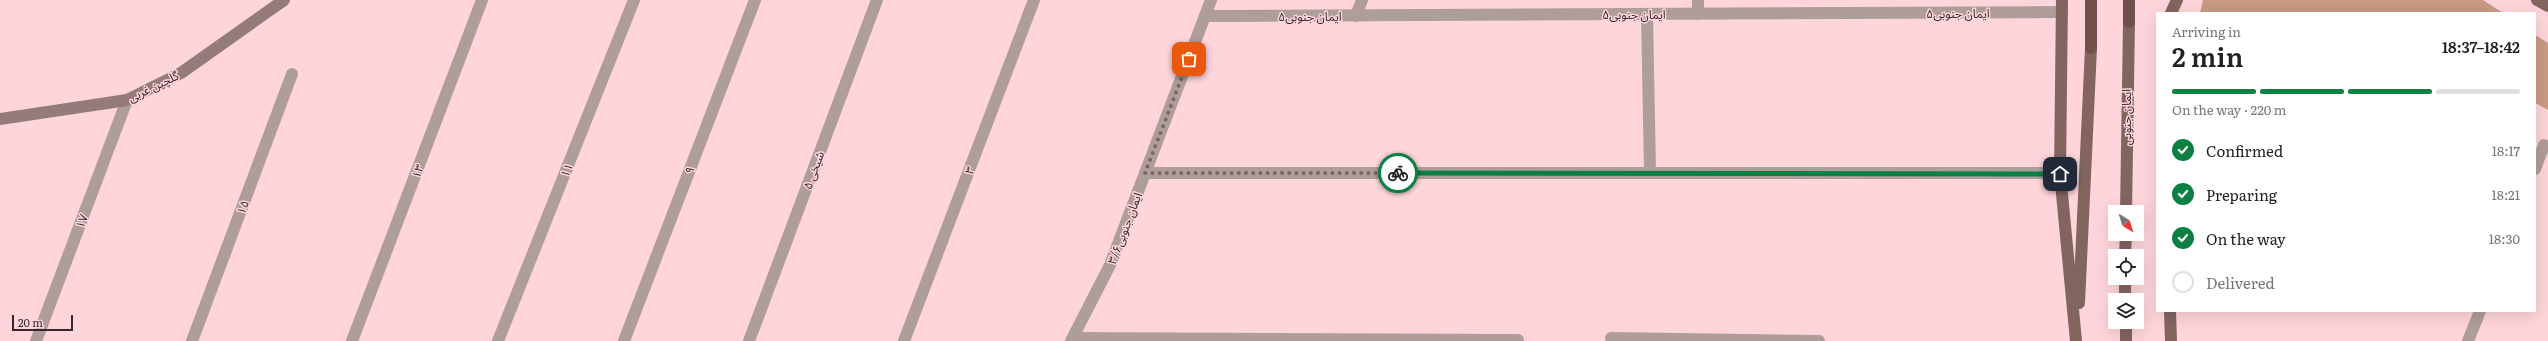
<!DOCTYPE html>
<meta charset="utf-8">
<style>
body{margin:0;font-family:Literata,"Noto Sans Arabic",serif;background:#f6f6f6;color:#222;height:100vh;display:flex;flex-direction:column;font-size:15px;white-space:nowrap}
*{box-sizing:border-box;margin:0}
p{font-size:13px;color:#767676}
.icon{flex:none;width:22px;height:22px;fill:none;stroke:currentColor;stroke-width:2;stroke-linecap:round;stroke-linejoin:round}
.map{position:relative;flex:1;overflow:hidden}
.sheet{position:absolute;left:2156px;top:12px;width:380px;height:300px;display:flex;flex-direction:column;background:#fff;border-radius:0px;box-shadow:0 4px 16px #0002}
.sheet>*{flex:none}
.needle{width:26px;rotate:142deg}
.tools{position:absolute;left:2108px;top:205px;display:grid;gap:8px}
.tools a{display:grid;place-items:center;width:36px;height:36px;border-radius:0px;background:#fff;box-shadow:0 4px 16px #0002;font-size:20px}
.scale{position:absolute;left:12px;bottom:10px;width:61px;box-sizing:border-box;padding-left:4px;border:2px solid #36272a;border-top:0;font-size:11px;line-height:14px;white-space:nowrap;color:#36272a;-webkit-text-stroke:3px #fed5db;paint-order:stroke}
.pin{position:absolute;display:grid;place-items:center;width:34px;height:34px;color:#fff;margin:-17px;border-radius:8px;box-shadow:0 2px 6px #0006}
.courier{position:absolute;display:grid;place-items:center;width:40px;height:40px;margin:-20px;border:3px solid #0b8043;border-radius:50%;background:#fff;color:#222;box-shadow:0 1px 5px #0007}
.overview em{font-style:normal;font-weight:600}
.overview div{display:flex;flex-direction:column-reverse}
.overview{display:flex;align-items:center;justify-content:space-between;height:68px;padding:0 16px}
h1{font-size:26px;font-weight:600;line-height:30px}
.bar{display:grid;grid-template-columns:repeat(4,1fr);gap:6px 4px;align-content:center;height:48px;padding:0 16px}
.bar i{height:5px;border-radius:3px;background:#e0e0e0}
.bar .selected{background:#0b8043}
.bar p{grid-column:span 4}
ol{padding:0 16px;list-style:none}
li{display:flex;align-items:center;gap:12px;height:44px}
li p{margin-inline-start:auto}
li .icon{padding:4px;border-radius:50%;background:#0b8043;color:#fff;stroke-width:4}
li:last-child{color:#767676}
li i{width:22px;height:22px;border:2px solid #e0e0e0;border-radius:50%}
.map>svg:first-child{display:block}
</style>
<div class="map">
<svg width="2548" height="341" viewBox="0 0 2548 341">
<rect width="100%" height="100%" fill="#fed5db"/>
<g fill="#c99a82">
<polygon points="2203,0 2483,0 2503,13 2200,13"/>
<polygon points="2535,35 2548,43 2548,110 2535,103"/>
</g>
<g fill="none" stroke-linecap="round" stroke-linejoin="round">
<g stroke="#af9d9a" stroke-width="12">
<polyline points="1647,14 1650,173"/>
<polyline points="1698,14 1698,0"/>
<polyline points="1205,16 2062,12"/>
<polyline points="1356,16 1362,0"/>
<polyline points="2535,169 2544,145"/>
<polyline points="1145,173 2060,173"/>
<polyline points="1073,338 1518,340"/>
<polyline points="1611,338 1819,341"/>
<polyline points="36,341 127,100"/>
<polyline points="192,341 292,74"/>
<polyline points="352,341 482,0"/>
<polyline points="498,341 634,0"/>
<polyline points="624,341 755,0"/>
<polyline points="749,341 877,0"/>
<polyline points="904,341 1034,0"/>
<polyline points="1071,341 1110,265 1211,0"/>
<polyline points="2468,341 2480,311"/>
</g>
<polyline stroke="#957c79" stroke-width="12" points="0,119 127,100 181,73 284,0"/>
<g stroke="#836560" stroke-width="12">
<polyline points="2062,0 2060,173 2076,341"/>
<polyline points="2537,0 2548,6"/>
<polyline points="2171,13 2177,0"/>
<polyline points="2126,212 2129,22"/>
<polyline points="2125,256 2126,234"/>
<polyline points="2125,278 2125,300"/>
<polyline points="2079,303 2091,48"/>
<polyline points="2170,311 2171,341"/>
<polyline points="2126,322 2126,341"/>
</g>
<g stroke="#72514c" stroke-width="12">
<polyline points="2091,0 2091,48"/>
<polyline points="2129,22 2129,0"/>
</g>
</g>
<g fill="none" stroke-linecap="round" stroke-linejoin="round">
<polyline stroke="#7c6468" stroke-width="4" stroke-dasharray="0 7.2" points="1189,59 1145,173 1398,173"/>
<polyline stroke="#0b8043" stroke-width="5" points="1398,173 2060,174"/>
</g>
<g text-anchor="middle" dominant-baseline="central" stroke-width="3" stroke-linejoin="round" paint-order="stroke">
<g font-size="12" fill="#36272a" stroke="#fed5db">
<text x="1958" y="13">ایمان جنوبی۵</text>
<text x="1634" y="14">ایمان جنوبی۵</text>
<text x="1310" y="16">ایمان جنوبی۵</text>
<text transform="translate(153 86) rotate(-26)">گلچین غربی</text>
<text transform="translate(2126 117) rotate(-90)">ایمان جنوبی</text>
<text transform="translate(566 170) rotate(-68)">۱۱</text>
<text transform="translate(689 170) rotate(-69)">۹</text>
<text transform="translate(813 170) rotate(-70)">شیخی ۵</text>
<text transform="translate(969 170) rotate(-69)">۳</text>
<text transform="translate(417 171) rotate(-69)">۱۳</text>
<text transform="translate(242 207) rotate(-69)">۱۵</text>
<text transform="translate(81 221) rotate(-69)">۱۷</text>
<text transform="translate(1124 228) rotate(-69)">ایمان جنوبی۳/۶</text>
</g>
</g>
</svg>
<div class="tools">
<a><svg class="needle" viewBox="-14 -14 28 28"><path d="M0-13l5 13h-10z" fill="#e53935"/><path d="M0 13l5-13h-10z" fill="#767676"/></svg></a>
<a><svg class="icon" aria-label="locate" viewBox="0 0 24 24"><circle cx="12" cy="12" r="6"/><path d="M12 2v4M12 18v4M2 12h4M18 12h4"/></svg></a>
<a><svg class="icon" aria-label="layers" viewBox="0 0 24 24"><path d="M12 4l9 5-9 5-9-5zM3 14l9 5 9-5"/></svg></a>
</div>
<div class="scale">20 m</div>
<div class="pin" style="left:1189px;top:59px;background:#ea580c"><svg class="icon" aria-label="bag" viewBox="0 0 24 24"><path d="M5 8h14l-1 12H6zM9 8a3 3 0 0 1 6 0"/></svg></div>
<div class="pin" style="left:2060px;top:174px;background:#1f2937"><svg class="icon" aria-label="home" viewBox="0 0 24 24"><path d="M3 11l9-7 9 7M6 9v11h12V9"/></svg></div>
<div class="courier" style="left:1398px;top:173px"><svg class="icon" aria-label="bike" viewBox="0 0 24 24"><circle cx="6" cy="16" r="4"/><circle cx="18" cy="16" r="4"/><path d="M6 16l4-8h5l3 8M10 8l3 8H6M13 5h3"/></svg></div>
<section class="sheet">
<div class="overview"><div><h1>2 min</h1><p>Arriving in</p></div><em>18:37–18:42</em></div>
<div class="bar"><i class="selected"></i><i class="selected"></i><i class="selected"></i><i></i><p>On the way · 220 m</p></div>
<ol>
<li><svg class="icon" aria-label="check" viewBox="0 0 24 24"><path d="M5 12l5 5 9-10"/></svg>Confirmed<p>18:17</p></li>
<li><svg class="icon" aria-label="check" viewBox="0 0 24 24"><path d="M5 12l5 5 9-10"/></svg>Preparing<p>18:21</p></li>
<li><svg class="icon" aria-label="check" viewBox="0 0 24 24"><path d="M5 12l5 5 9-10"/></svg>On the way<p>18:30</p></li>
<li><i></i>Delivered</li>
</ol>
</section>
</div>
